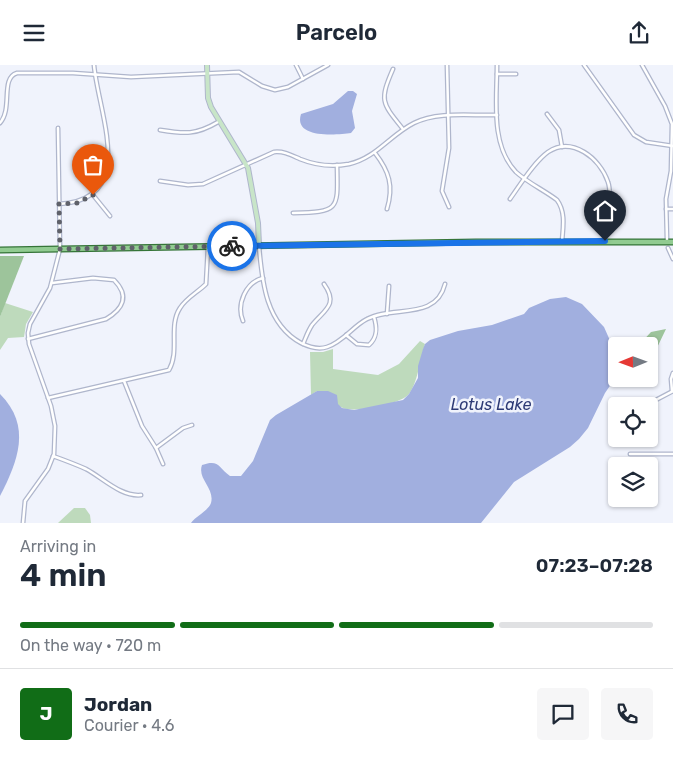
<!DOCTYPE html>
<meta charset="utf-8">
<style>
body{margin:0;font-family:Rubik,sans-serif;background:#f6f6f7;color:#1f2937;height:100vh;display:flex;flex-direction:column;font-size:19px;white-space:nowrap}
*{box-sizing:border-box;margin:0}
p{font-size:16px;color:#747a83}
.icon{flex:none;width:28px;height:28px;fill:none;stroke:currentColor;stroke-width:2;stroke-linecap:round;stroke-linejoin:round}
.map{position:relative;height:458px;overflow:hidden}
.panel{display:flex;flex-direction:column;background:#fff;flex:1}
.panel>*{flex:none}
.needle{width:32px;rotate:269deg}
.tools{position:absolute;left:608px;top:272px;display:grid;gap:10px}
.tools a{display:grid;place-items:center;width:50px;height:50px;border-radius:5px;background:#fff;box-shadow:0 1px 4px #0004;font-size:25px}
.pin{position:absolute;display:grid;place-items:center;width:42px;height:42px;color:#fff;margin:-51px -21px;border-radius:50% 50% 50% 0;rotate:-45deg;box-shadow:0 0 5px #0007}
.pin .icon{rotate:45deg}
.courier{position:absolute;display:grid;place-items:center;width:50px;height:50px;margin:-25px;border:4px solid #1a73e8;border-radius:50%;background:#fff;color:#222;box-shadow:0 1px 6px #0007}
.overview em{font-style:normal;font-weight:600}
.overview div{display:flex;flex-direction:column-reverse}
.overview{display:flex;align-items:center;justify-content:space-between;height:85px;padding:0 20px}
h1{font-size:32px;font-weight:600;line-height:38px}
.bar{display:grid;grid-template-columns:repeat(4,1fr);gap:8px 5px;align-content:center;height:60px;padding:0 20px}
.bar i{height:6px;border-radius:4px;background:#e0e1e3}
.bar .current{background:#116d17}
.bar p{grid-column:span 4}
.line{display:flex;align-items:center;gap:12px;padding:0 20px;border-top:1px solid #e0e1e3}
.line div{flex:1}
.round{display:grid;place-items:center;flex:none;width:52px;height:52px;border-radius:5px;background:#f6f6f7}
header{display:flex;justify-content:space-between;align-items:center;height:65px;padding:0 20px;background:#fff;font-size:22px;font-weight:600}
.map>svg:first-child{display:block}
</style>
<header><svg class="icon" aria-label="menu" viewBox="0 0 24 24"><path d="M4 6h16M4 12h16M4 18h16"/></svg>Parcelo<svg class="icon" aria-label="share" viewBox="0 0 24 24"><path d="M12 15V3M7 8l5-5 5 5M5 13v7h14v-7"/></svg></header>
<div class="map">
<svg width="673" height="458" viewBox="0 0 673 458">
<rect width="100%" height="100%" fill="#f0f3fc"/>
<g fill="#bedabc">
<polygon points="5,238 33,247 26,259 24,272 8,273 0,285 0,252"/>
<path d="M420,276l5,3c-5,15 -7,38 -16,50 -8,10 -54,19 -66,14 -8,-3 -18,-12 -26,-17l-6,4 -1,-43h13l10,-3v20l45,6 21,-11z"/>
<polygon points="74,443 85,443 90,450 91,458 58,458"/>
</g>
<g fill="#9dc49b">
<polygon points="0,191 24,191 0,252"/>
<polygon points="666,264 653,291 649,292 649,281 638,281 651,267"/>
</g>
<g fill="#a1afdf">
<path d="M348,26h5l4,3 -5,17 3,17 -4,5c-14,2 -58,6 -50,-19l32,-10z"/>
<path d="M566,232l16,7 22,23 12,27v23l-11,16 -17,35 -9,11 -9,8 -56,35 -33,41h-290c5,-7 17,-12 20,-20 4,-15 -14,-24 -9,-38 17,-6 16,2 28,11h11l12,-15 17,-41 6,-5 41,-24h11l9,4 1,9 4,4 12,2 49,-10 6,-6 9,-16v-12l5,-17 2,-5 5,-4 28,-9 34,-6 32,-11 5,-6 21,-9z"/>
<path d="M0,329c32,32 18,67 0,102z"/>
</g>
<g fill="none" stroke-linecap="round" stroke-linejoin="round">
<defs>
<g id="street">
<polyline points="296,0 303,14"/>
<polyline points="447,0 449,83 442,126 449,142"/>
<path d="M497,0c0,34 -7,80 19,107 12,11 28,18 41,28 9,12 6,28 5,41"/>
<polyline points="584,0 634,70 646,77 673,81"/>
<polyline points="642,0 665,41 672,59 671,106 666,134 667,175"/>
<path d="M393,4c-14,32 -11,34 10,60"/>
<polyline points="497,9 516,9"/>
<polyline points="547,49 559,65 562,82"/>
<path d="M0,58c13,-14 0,-45 17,-50h56l58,4 108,-5 23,14 13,4 13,-3 40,-22"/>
<path d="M160,65c25,4 36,5 58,-8"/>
<path d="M375,88c14,18 19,33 12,56"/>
<path d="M160,116l28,4 15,-1 71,-32c10,-1 17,3 26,7 15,6 33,8 49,5 27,-6 41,-29 65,-41 24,-12 57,-7 83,-8"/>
<polyline points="93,130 110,151"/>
<path d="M510,134c10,-14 24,-37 38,-47 24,-16 52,6 60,30 3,8 1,17 2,26"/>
<path d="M59,139c80,-4 39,-91 35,-139"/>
<polyline points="666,144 673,144"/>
<path d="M293,148c47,-1 45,-3 44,-48"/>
<path d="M259,181c3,36 7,78 42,97 8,4 17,7 26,4 16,-5 26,-21 40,-28 26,-14 69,2 78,-35"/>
<polyline points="668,183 673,194"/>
<polyline points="387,249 389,221"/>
<path d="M243,256c-7,-17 3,-39 20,-43"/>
<path d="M346,270l11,9 12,1c9,-8 8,-18 5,-28"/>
<path d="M28,274l78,-20c17,-10 24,-23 8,-39l-21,-2 -41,5"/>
<path d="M303,279c3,-7 5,-13 9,-19 12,-15 27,-20 12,-41"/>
<polyline points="124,316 142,361 156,383 163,399"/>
<polyline points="672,326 671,314 673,308"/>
<path d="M48,333l121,-28c11,-19 -1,-44 11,-62 6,-10 18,-16 26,-24l2,-37"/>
<polyline points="654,336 673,326"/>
<polyline points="156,383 183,363 192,360"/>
<polyline points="630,389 673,389"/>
<path d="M53,391c11,4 22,8 33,13 17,9 35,28 55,26"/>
<polyline points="23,458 25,436 48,404 54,389 55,361 51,341 29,279 28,268 30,259 50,223 60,184 58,63"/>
</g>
<polyline id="secondary" points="207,0 208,33 211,42 248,103 258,158 259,181"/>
<polyline id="primary" points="0,185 476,177 673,177"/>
</defs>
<use href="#street" stroke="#afb6cc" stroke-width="5"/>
<use href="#secondary" stroke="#afb6cc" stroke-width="6"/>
<use href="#primary" stroke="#357438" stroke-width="7"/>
<use href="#street" stroke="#fff" stroke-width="2.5"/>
<use href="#secondary" stroke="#c8e5c8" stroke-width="4"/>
<use href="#primary" stroke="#91cb91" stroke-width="4.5"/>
</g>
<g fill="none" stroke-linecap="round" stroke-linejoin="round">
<polyline stroke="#5f616a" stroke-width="5" stroke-dasharray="0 9" points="93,130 77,138 59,139 60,184 232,181"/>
<polyline stroke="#1a73e8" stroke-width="6" points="232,181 605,176"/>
</g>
<g text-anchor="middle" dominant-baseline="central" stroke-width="5" stroke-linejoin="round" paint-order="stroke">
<g font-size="16" font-style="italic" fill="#2d3a75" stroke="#f0f3fc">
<text x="491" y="339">Lotus Lake</text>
</g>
</g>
</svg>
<div class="tools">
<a><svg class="needle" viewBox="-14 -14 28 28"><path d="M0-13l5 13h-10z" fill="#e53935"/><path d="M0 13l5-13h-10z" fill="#747a83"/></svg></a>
<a><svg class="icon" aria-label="locate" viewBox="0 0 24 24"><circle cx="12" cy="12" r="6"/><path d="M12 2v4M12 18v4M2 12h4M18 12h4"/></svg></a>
<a><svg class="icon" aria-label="layers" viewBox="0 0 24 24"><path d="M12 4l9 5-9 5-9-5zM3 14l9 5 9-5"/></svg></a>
</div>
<div class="pin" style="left:93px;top:130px;background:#ea580c"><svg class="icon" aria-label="bag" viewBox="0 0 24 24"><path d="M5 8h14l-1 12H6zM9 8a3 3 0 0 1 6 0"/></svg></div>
<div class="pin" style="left:605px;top:176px;background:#1f2937"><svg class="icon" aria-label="home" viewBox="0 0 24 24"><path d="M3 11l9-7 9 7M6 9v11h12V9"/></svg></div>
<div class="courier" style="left:232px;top:181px"><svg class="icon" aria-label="bike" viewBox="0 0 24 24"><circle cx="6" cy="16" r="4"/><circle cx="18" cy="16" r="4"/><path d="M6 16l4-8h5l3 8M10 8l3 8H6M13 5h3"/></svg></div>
</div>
<section class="panel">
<div class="overview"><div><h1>4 min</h1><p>Arriving in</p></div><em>07:23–07:28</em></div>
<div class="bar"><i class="current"></i><i class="current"></i><i class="current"></i><i></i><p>On the way · 720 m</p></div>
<div class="line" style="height:90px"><b class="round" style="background:#116d17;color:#fff">J</b><div><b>Jordan</b><p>Courier · 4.6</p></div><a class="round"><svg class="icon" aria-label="chat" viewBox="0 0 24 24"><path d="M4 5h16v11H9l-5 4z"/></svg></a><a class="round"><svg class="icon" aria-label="phone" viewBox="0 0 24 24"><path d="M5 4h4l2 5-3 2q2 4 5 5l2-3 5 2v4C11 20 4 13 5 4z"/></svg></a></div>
</section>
